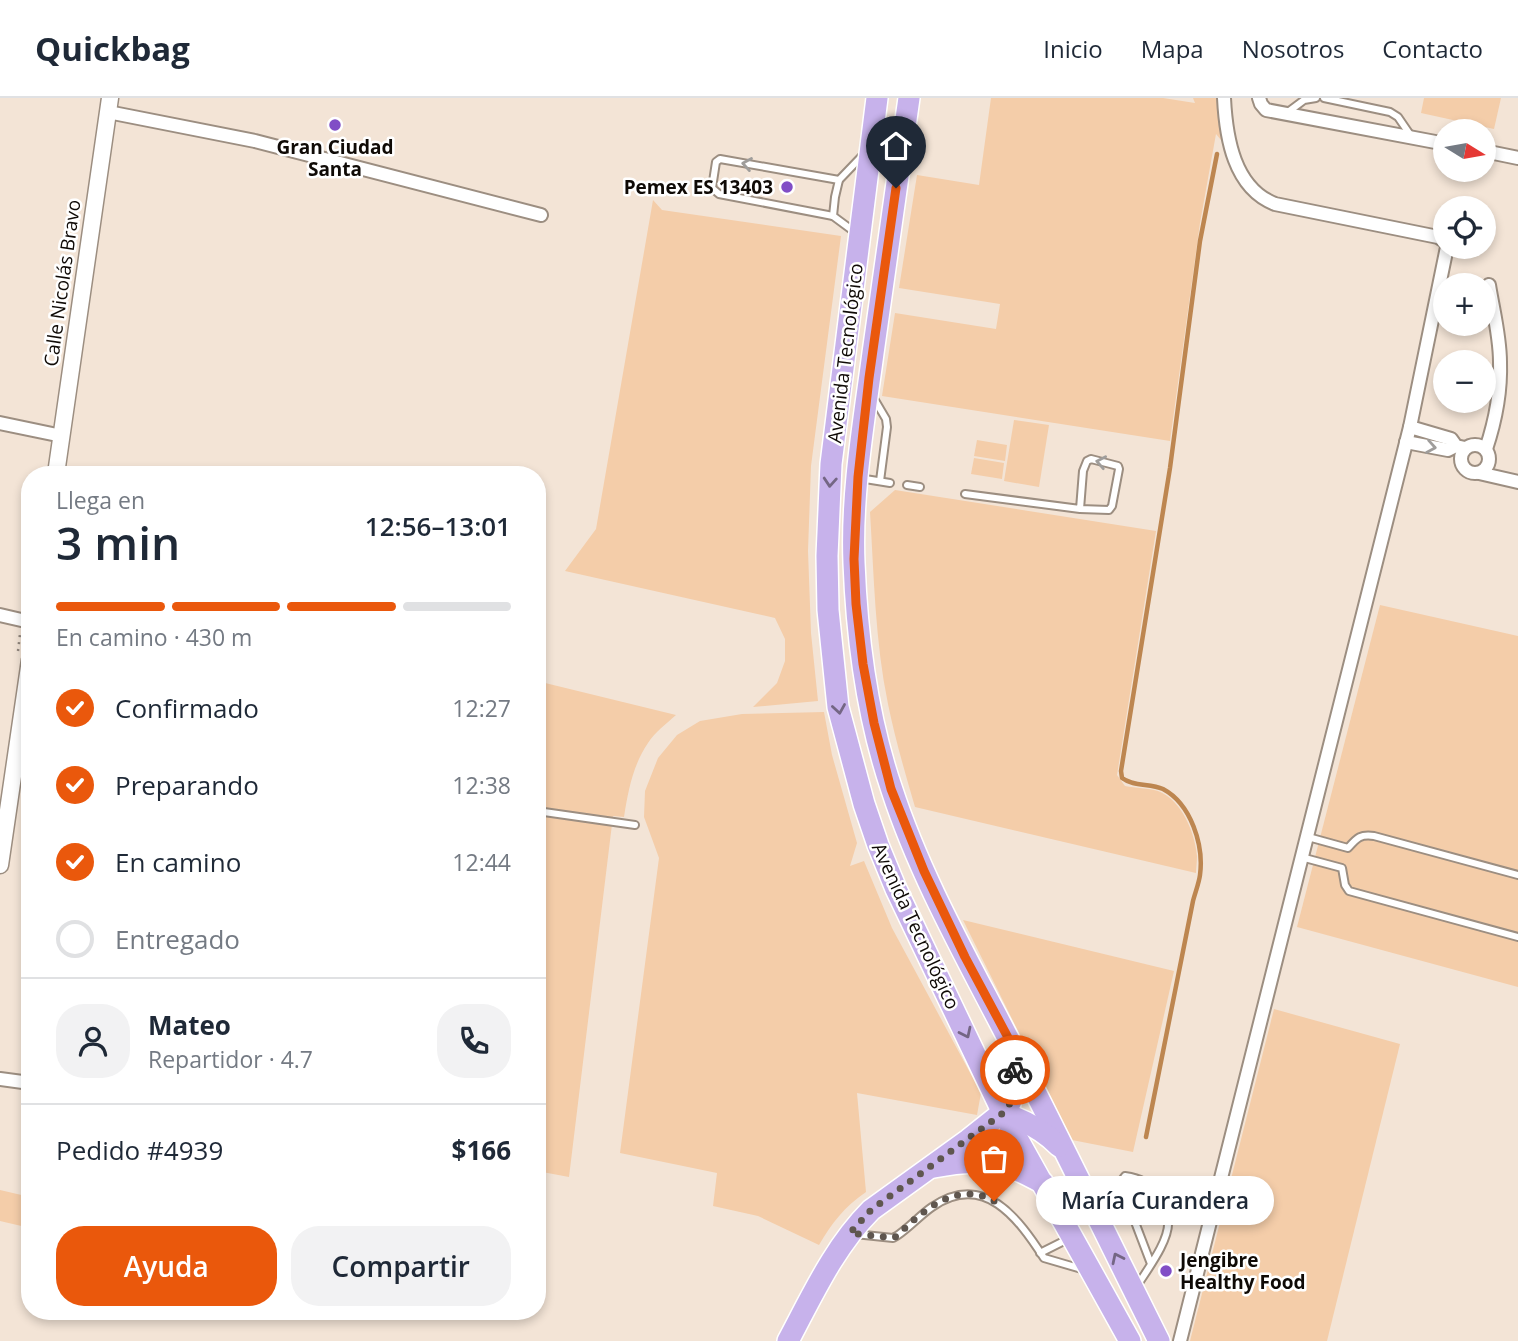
<!DOCTYPE html>
<html lang="es">
<meta charset="utf-8">
<style>
body{margin:0;font-family:"Open Sans",sans-serif;background:#f2f2f3;color:#1f2937;height:100vh;display:flex;flex-direction:column;font-size:26px;white-space:nowrap}
*{box-sizing:border-box;margin:0}
p{font-size:23px;color:#747a83}
.icon{flex:none;width:38px;height:38px;fill:none;stroke:currentColor;stroke-width:2;stroke-linecap:round;stroke-linejoin:round}
.map{position:relative;flex:1;overflow:hidden}
.panel{position:absolute;left:21px;top:368px;width:525px;height:854px;display:flex;flex-direction:column;background:#fff;border-radius:28px;box-shadow:0 4px 10px #0003}
.panel>*{flex:none}
.needle{width:46px;rotate:101deg}
.fabs{position:absolute;left:1433px;top:21px;display:grid;gap:14px}
.fabs a{display:grid;place-items:center;width:63px;height:63px;border-radius:50%;background:#fff;box-shadow:0 4px 10px #0003;font-size:35px}
.pin{position:absolute;display:grid;place-items:center;width:60px;height:60px;color:#fff;margin:-72px -30px;border-radius:50% 50% 50% 0;rotate:-45deg;box-shadow:0 0 7px #0007}
.pin .icon{rotate:45deg}
.courier{position:absolute;display:grid;place-items:center;width:70px;height:70px;margin:-35px;border:5px solid #ea580c;border-radius:50%;background:#fff;color:#222;box-shadow:0 2px 9px #0007}
.bubble{position:absolute;height:49px;border-radius:24px;background:#fff;box-shadow:0 4px 10px #0003;font-size:23px;font-weight:600;line-height:49px;text-align:center}
.overview em{font-style:normal;font-weight:600}
.overview div{display:flex;flex-direction:column-reverse}
.overview{display:flex;align-items:center;justify-content:space-between;height:119px;padding:0 35px}
h1{font-size:46px;font-weight:600;line-height:52px}
.bar{display:grid;grid-template-columns:repeat(4,1fr);gap:10px 7px;align-content:center;height:84px;padding:0 35px}
.bar i{height:9px;border-radius:5px;background:#e0e1e3}
.bar .active{background:#ea580c}
.bar p{grid-column:span 4}
.line{display:flex;align-items:center;gap:18px;padding:0 35px;border-top:2px solid #e0e1e3}
.line div{flex:1}
.round{display:grid;place-items:center;flex:none;width:74px;height:74px;border-radius:28px;background:#f2f2f3}
ol{padding:0 35px;list-style:none}
li{display:flex;align-items:center;gap:21px;height:77px}
li p{margin-inline-start:auto}
li .icon{padding:7px;border-radius:50%;background:#ea580c;color:#fff;stroke-width:4}
li:last-child{color:#747a83}
li i{width:38px;height:38px;border:4px solid #e0e1e3;border-radius:50%}
.primary-button{display:flex;gap:14px;margin-top:auto;padding:14px 35px}
.primary-button a{flex:1;height:80px;border-radius:28px;background:#ea580c;color:#fff;font-size:28px;font-weight:600;line-height:80px;text-align:center}
.primary-button a+a{background:#f2f2f3;color:#1f2937}
header{display:flex;align-items:center;gap:42px;box-sizing:border-box;height:98px;padding:0 35px;background:#fff;border-bottom:2px solid #e0e1e3}
header strong{font-size:33px}
nav{display:flex;gap:38px;margin-inline-start:auto;font-size:24px}
.map>svg:first-child{display:block}
</style>
<header>
<strong>Quickbag</strong>
<nav><a>Inicio</a><a>Mapa</a><a>Nosotros</a><a>Contacto</a></nav>
</header>
<div class="map">
<svg width="1518" height="1243" viewBox="0 0 1518 1243">
<rect width="100%" height="100%" fill="#f3e4d6"/>
<g fill="#f4cda9">
<polygon points="991,0 1163,0 1195,5 1193,0 1219,0 1221,42 1216,36 1200,125 1170,343 882,298 895,215 996,231 1000,206 899,190 917,77 979,87"/>
<polygon points="1424,0 1501,0 1494,31 1421,15"/>
<polygon points="653,102 662,112 841,138 811,368 808,453 811,535 818,603 753,609 777,585 785,563 785,541 775,520 565,473 596,431"/>
<polygon points="1014,322 1049,327 1039,389 1004,383"/>
<polygon points="977,342 1007,347 1005,363 974,358"/>
<polygon points="974,360 1004,365 1002,381 971,376"/>
<path d="M895,392l261,41 -39,244 8,11c11,2 23,2 33,5 24,9 37,42 39,65 0,6 -1,12 -1,17l-281,-66c-10,-34 -20,-69 -27,-103 -13,-63 -14,-128 -18,-192z"/>
<polygon points="1380,507 1518,538 1518,889 1297,829"/>
<path d="M537,583l139,34c-10,9 -21,17 -28,28 -15,22 -20,48 -24,74l-11,-1 -44,361 -32,-6z"/>
<path d="M824,614l8,43 25,88 -7,23 14,-5 28,67 89,165 -4,22 -120,-22 9,99c-22,15 -34,31 -47,53l-61,-29 -45,-10 4,-33 -97,-20 39,-295 -15,-41 1,-26 13,-33 19,-23 23,-14 42,-7z"/>
<polygon points="963,822 1174,873 1133,1054 1072,1042"/>
<polygon points="1274,911 1400,946 1327,1243 1190,1243"/>
<polygon points="0,1092 30,1099 30,1130 0,1123"/>
</g>
<g fill="none" stroke-linecap="round" stroke-linejoin="round">
<path stroke="#bd8650" stroke-width="4.5" d="M1146,1039l47,-236c2,-8 6,-18 7,-26 4,-30 -9,-71 -37,-86 -13,-6 -29,-2 -41,-11l-1,-7 49,-303 30,-227 17,-87"/>
<defs>
<g id="service">
<polyline points="1324,0 1390,14 1398,19 1411,38"/>
<polyline points="1288,14 1304,2 1316,0"/>
<polyline points="839,82 720,61 716,64 712,90 719,96 833,118 856,135"/>
<polyline points="833,118 835,99 839,82 863,57"/>
<polyline points="873,299 886,321 887,329 880,383"/>
<polyline points="859,380 890,385"/>
<polyline points="907,387 920,389"/>
<polyline points="965,396 1080,411 1109,412 1112,408 1119,371 1118,368 1091,361 1087,363 1083,373 1080,411"/>
<polyline points="537,713 635,727"/>
<path d="M1308,739l40,11c9,-10 12,-14 26,-12l144,39"/>
<polyline points="1301,759 1342,770 1345,787 1349,793 1518,839"/>
<path d="M855,1136l38,4c11,-5 27,-23 39,-31 52,-36 86,11 112,51l41,12"/>
<polyline points="1040,1155 1070,1140"/>
<path d="M1137,1188c10,-16 33,-46 31,-65 -1,-8 -7,-17 -11,-25 -7,-13 -17,-18 -32,-20 -4,4 -4,7 -3,12l29,76"/>
</g>
<g id="minor">
<path d="M1224,0c2,40 10,90 51,106l163,33 8,5"/>
<polyline points="1259,0 1261,6 1266,12 1446,46"/>
<polyline points="108,14 255,43 541,117"/>
<polyline points="1484,53 1518,60"/>
<polyline points="0,325 62,338"/>
<polyline points="1410,329 1451,341 1456,348 1465,350"/>
<polyline points="1406,344 1448,352 1456,348"/>
<circle cx="1475" cy="361" r="14"/>
<path d="M1486,351c9,-27 15,-59 14,-87 0,-26 -7,-52 -11,-77"/>
<polyline points="1479,375 1518,384"/>
<polyline points="0,517 30,524"/>
<polyline points="0,981 30,985"/>
<polyline points="1180,1243 1410,329 1447,149"/>
</g>
<g id="tertiary">
<polyline points="56,376 110,0"/>
<polyline points="0,767 30,562"/>
</g>
<g id="primary">
<polyline points="877,0 831,366 827,458 828,512 838,609 864,706 878,747 896,791 1003,1015 1130,1243"/>
<path d="M909,0c-12,85 -24,170 -36,255 -9,68 -22,141 -19,210 3,76 13,154 38,227 29,89 77,172 120,256 50,98 98,197 147,295"/>
<path d="M1003,1015c21,7 40,17 56,33"/>
<path d="M934,1069c26,-5 53,-8 78,1 11,4 21,10 31,15"/>
<path d="M788,1243c24,-45 46,-94 83,-131l97,-70 39,-31c10,-17 9,-33 6,-52"/>
</g>
</defs>
<use href="#service" stroke="#9c8e81" stroke-width="10"/>
<use href="#minor" stroke="#9c8e81" stroke-width="16"/>
<use href="#tertiary" stroke="#9c8e81" stroke-width="19"/>
<use href="#primary" stroke="#fff" stroke-width="24"/>
<g stroke="#91867d" stroke-width="2.5" stroke-dasharray="2 5" stroke-linecap="butt">
<polyline points="24,508 30,470"/>
<polyline points="18,553 20,536"/>
</g>
<use href="#service" stroke="#fff" stroke-width="6"/>
<use href="#minor" stroke="#fff" stroke-width="12"/>
<use href="#tertiary" stroke="#fff" stroke-width="16"/>
<use href="#primary" stroke="#c7b2eb" stroke-width="21"/>
</g>
<defs><path id="oneway-chevron" d="M-2-3.5L2.5 0L-2 3.5" fill="none" stroke-width="1.6" stroke-linecap="round" stroke-linejoin="round" transform="scale(1.75)"/></defs>
<g stroke="#9f9d9b">
<use href="#oneway-chevron" transform="translate(747 66) rotate(-170)"/>
<use href="#oneway-chevron" transform="translate(1431 349) rotate(10)"/>
<use href="#oneway-chevron" transform="translate(1101 364) rotate(-169)"/>
</g>
<g stroke="#746684">
<use href="#oneway-chevron" transform="translate(830 384) rotate(94)"/>
<use href="#oneway-chevron" transform="translate(839 611) rotate(81)"/>
<use href="#oneway-chevron" transform="translate(966 935) rotate(64)"/>
<use href="#oneway-chevron" transform="translate(1117 1160) rotate(-116)"/>
</g>
<g fill="none" stroke-linecap="round" stroke-linejoin="round">
<path stroke="#5f564f" stroke-width="7" stroke-dasharray="0 12.6" d="M994,1103c-5,-2 -10,-5 -15,-6 -32,-7 -62,21 -82,41l-4,2 -43,-5 21,-23 132,-97c11,-12 14,-27 12,-43"/>
<polyline stroke="#ea580c" stroke-width="9" points="896,90 869,280 858,379 854,461 856,506 863,566 874,625 891,691 924,773 965,859 1012,947 1015,972"/>
</g>
<g fill="#814ec6" stroke="#fff" stroke-width="2.5">
<circle cx="335" cy="27" r="7"/>
<circle cx="787" cy="89" r="7"/>
<circle cx="1166" cy="1173" r="7"/>
</g>
<g text-anchor="middle" dominant-baseline="central" stroke-width="5" stroke-linejoin="round" paint-order="stroke">
<g font-size="19" font-weight="bold" fill="#0f0a06" stroke="#fff">
<text x="335" y="49">Gran Ciudad<tspan x="335" dy="22">Santa</tspan></text>
<text x="773" y="89" text-anchor="end">Pemex ES 13403</text>
<text x="1180" y="1162" text-anchor="start">Jengibre<tspan x="1180" dy="22">Healthy Food</tspan></text>
</g>
<g font-size="19" fill="#0f0a06" stroke="#fff">
<text transform="translate(62 185) rotate(-82)">Calle Nicolás Bravo</text>
<text transform="translate(845 255) rotate(-83)">Avenida Tecnológico</text>
<text transform="translate(916 828) rotate(65)">Avenida Tecnológico</text>
</g>
</g>
</svg>
<div class="fabs">
<a><svg class="needle" viewBox="-14 -14 28 28"><path d="M0-13l5 13h-10z" fill="#e53935"/><path d="M0 13l5-13h-10z" fill="#747a83"/></svg></a>
<a><svg class="icon" aria-label="locate" viewBox="0 0 24 24"><circle cx="12" cy="12" r="6"/><path d="M12 2v4M12 18v4M2 12h4M18 12h4"/></svg></a>
<a>+</a>
<a>−</a>
</div>
<div class="pin" style="left:994px;top:1103px;background:#ea580c"><svg class="icon" aria-label="bag" viewBox="0 0 24 24"><path d="M5 8h14l-1 12H6zM9 8a3 3 0 0 1 6 0"/></svg></div>
<div class="pin" style="left:896px;top:90px;background:#1f2937"><svg class="icon" aria-label="home" viewBox="0 0 24 24"><path d="M3 11l9-7 9 7M6 9v11h12V9"/></svg></div>
<div class="courier" style="left:1015px;top:972px"><svg class="icon" aria-label="bike" viewBox="0 0 24 24"><circle cx="6" cy="16" r="4"/><circle cx="18" cy="16" r="4"/><path d="M6 16l4-8h5l3 8M10 8l3 8H6M13 5h3"/></svg></div>
<div class="bubble" style="left:1036px;top:1078px;width:238px">María Curandera</div>
<section class="panel">
<div class="overview"><div><h1>3 min</h1><p>Llega en</p></div><em>12:56–13:01</em></div>
<div class="bar"><i class="active"></i><i class="active"></i><i class="active"></i><i></i><p>En camino · 430 m</p></div>
<ol>
<li><svg class="icon" aria-label="check" viewBox="0 0 24 24"><path d="M5 12l5 5 9-10"/></svg>Confirmado<p>12:27</p></li>
<li><svg class="icon" aria-label="check" viewBox="0 0 24 24"><path d="M5 12l5 5 9-10"/></svg>Preparando<p>12:38</p></li>
<li><svg class="icon" aria-label="check" viewBox="0 0 24 24"><path d="M5 12l5 5 9-10"/></svg>En camino<p>12:44</p></li>
<li><i></i>Entregado</li>
</ol>
<div class="line" style="height:126px"><a class="round"><svg class="icon" aria-label="person" viewBox="0 0 24 24"><circle cx="12" cy="8" r="4"/><path d="M4 21q1-7 8-7t8 7"/></svg></a><div><b>Mateo</b><p>Repartidor · 4.7</p></div><a class="round"><svg class="icon" aria-label="phone" viewBox="0 0 24 24"><path d="M5 4h4l2 5-3 2q2 4 5 5l2-3 5 2v4C11 20 4 13 5 4z"/></svg></a></div>
<div class="line" style="height:91px"><div>Pedido #4939</div><b>$166</b></div>
<div class="primary-button"><a>Ayuda</a><a>Compartir</a></div>
</section>
</div>
